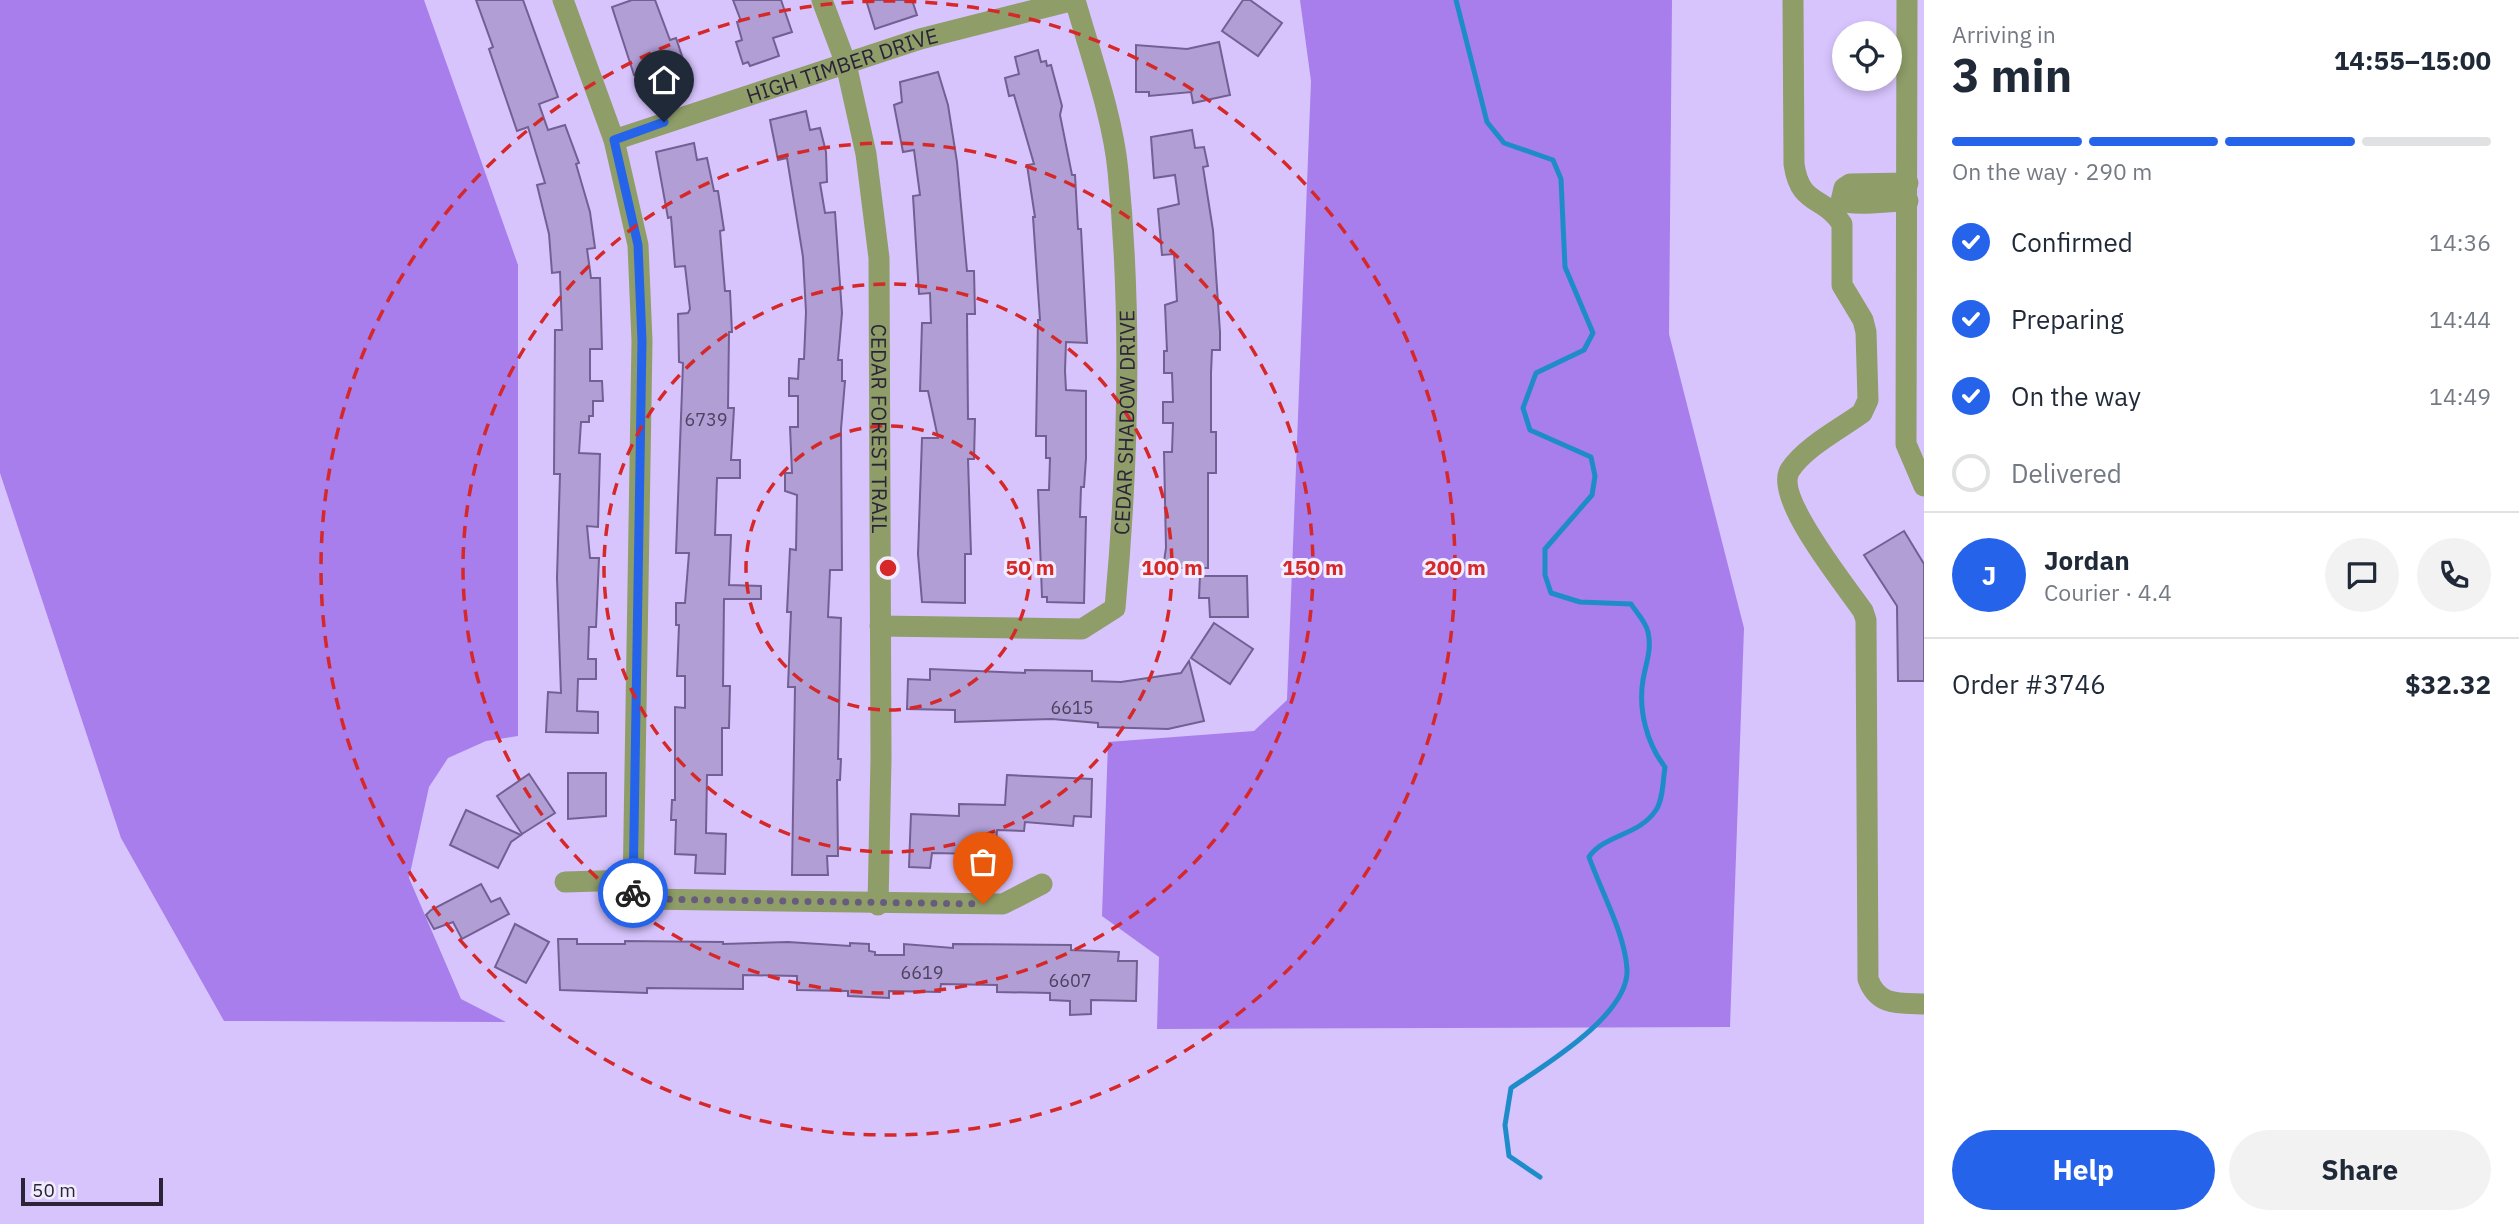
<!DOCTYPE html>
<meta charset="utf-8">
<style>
body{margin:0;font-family:"IBM Plex Sans",sans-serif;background:#f2f2f3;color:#1f2937;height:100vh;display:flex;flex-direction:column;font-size:26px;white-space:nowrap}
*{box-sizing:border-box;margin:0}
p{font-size:23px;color:#747a83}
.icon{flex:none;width:38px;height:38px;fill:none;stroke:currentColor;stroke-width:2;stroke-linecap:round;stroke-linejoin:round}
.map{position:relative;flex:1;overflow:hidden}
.panel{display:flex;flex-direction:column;background:#fff;width:595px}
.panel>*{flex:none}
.tools{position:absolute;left:1832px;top:21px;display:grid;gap:14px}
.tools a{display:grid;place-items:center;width:70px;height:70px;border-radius:50%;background:#fff;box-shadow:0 4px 10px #0003;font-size:35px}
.scale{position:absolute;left:21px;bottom:18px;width:142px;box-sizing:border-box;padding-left:7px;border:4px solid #2b2439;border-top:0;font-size:19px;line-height:24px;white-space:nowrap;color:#2b2439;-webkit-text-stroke:5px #f2edfe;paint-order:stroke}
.pin{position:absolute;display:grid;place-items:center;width:60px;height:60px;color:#fff;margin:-72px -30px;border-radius:50% 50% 50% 0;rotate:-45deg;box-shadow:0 0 7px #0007}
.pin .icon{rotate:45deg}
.courier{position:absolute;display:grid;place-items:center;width:70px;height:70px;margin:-35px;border:5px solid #2563eb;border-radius:50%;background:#fff;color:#222;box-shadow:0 2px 9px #0007}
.head em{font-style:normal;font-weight:700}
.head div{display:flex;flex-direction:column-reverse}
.head{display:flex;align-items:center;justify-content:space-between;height:119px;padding:0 28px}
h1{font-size:46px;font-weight:700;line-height:52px}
.bar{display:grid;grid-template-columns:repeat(4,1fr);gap:10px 7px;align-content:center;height:84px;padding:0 28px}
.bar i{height:9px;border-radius:5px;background:#e0e1e3}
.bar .active{background:#2563eb}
.bar p{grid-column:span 4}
.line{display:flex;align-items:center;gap:18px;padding:0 28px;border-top:2px solid #e0e1e3}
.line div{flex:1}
.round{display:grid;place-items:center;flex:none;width:74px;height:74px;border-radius:37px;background:#f2f2f3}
ol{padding:0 28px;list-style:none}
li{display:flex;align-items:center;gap:21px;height:77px}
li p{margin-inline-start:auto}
li .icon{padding:7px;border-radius:50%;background:#2563eb;color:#fff;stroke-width:4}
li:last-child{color:#747a83}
li i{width:38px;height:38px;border:4px solid #e0e1e3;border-radius:50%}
.action{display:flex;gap:14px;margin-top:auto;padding:14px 28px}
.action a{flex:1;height:80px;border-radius:42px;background:#2563eb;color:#fff;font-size:28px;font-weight:700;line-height:80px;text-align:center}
.action a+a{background:#f2f2f3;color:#1f2937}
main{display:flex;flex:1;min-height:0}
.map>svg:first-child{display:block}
</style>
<main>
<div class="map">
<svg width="1924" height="1224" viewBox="0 0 1924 1224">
<rect width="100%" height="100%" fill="#d7c4fd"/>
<g fill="#a87dec">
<polygon points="0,0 424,0 518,265 518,736 486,741 448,758 429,787 409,878 461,999 506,1022 224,1021 121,838 0,473"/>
<polygon points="1300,0 1672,0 1669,334 1744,628 1730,1027 1157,1029 1159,957 1102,916 1108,742 1254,731 1287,700 1311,81"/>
</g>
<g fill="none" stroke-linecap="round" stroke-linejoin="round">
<path stroke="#1f8cca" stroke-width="5" d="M1456,0l31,122 17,21 49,17 8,19 4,88 28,66 -9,17 -48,23 -13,35 7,22 61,27 4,19 -3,19 -47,54v26l6,18 29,9 51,2c5,8 15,18 17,28 4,18 -2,30 -5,48 -5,30 4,64 22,87 -2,13 -2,33 -9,43 -17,26 -51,24 -67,47 12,34 36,77 38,112 3,45 -82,96 -116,119l-6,37 4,31 31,21"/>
</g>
<g fill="#b19ed5" stroke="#726093" stroke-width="2">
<polygon points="476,0 523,0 558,97 539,104 548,130 565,125 579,163 576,164 590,212 595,248 587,249 591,278 600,278 602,349 590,349 590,381 602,381 603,401 593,401 593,416 589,416 589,422 581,422 579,453 600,454 598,527 587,526 590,558 599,558 596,627 589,627 588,659 596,659 596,679 578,679 577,711 598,712 598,733 546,732 548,692 561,693 557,578 560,474 554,474 555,330 562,330 560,272 552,273 549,234 537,185 545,183 528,127 517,131 489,49 493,47"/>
<polygon points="632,0 655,0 670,40 676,38 689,77 650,90 643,71 634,75 612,7"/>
<polygon points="733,0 781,0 792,32 773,38 779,56 750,66 748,62 743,64 736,42 742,40 737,22 741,21"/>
<polygon points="866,0 912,0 917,15 875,29"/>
<polygon points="1243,0 1250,0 1282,23 1258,56 1222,31"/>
<polygon points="1219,42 1230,95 1193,103 1191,92 1149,96 1149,92 1136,92 1136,45 1187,49"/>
<polygon points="1038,50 1041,62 1046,61 1047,66 1051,65 1062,106 1060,115 1072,175 1075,175 1078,229 1081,229 1087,343 1066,342 1065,371 1066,390 1086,391 1086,458 1084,487 1081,487 1080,517 1086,517 1084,603 1047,602 1047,597 1042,597 1038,490 1049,490 1050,458 1046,458 1046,436 1036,436 1038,320 1040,320 1033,217 1035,217 1027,165 1034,164 1014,95 1009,96 1005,78 1019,74 1015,57"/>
<polygon points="938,72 948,105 957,162 967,271 974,271 975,314 967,314 968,419 975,419 974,459 968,459 971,554 965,554 965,603 922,602 918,554 922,438 938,438 928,391 920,391 922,323 931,323 930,293 919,294 913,196 920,195 914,150 903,152 894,105 902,102 900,82"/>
<polygon points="806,111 810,130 820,128 826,152 827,182 820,183 825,213 835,212 842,313 838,360 842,360 842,381 845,381 841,429 842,570 830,570 828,617 841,618 838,759 841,759 840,780 837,780 838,856 827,856 828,875 792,875 795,687 788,687 791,612 787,612 790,549 796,550 797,495 785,491 785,473 792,473 790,427 798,427 798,396 789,396 789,378 798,379 799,359 804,359 806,312 803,257 787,158 778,160 770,120"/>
<polygon points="1192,130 1195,148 1204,147 1208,166 1203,167 1213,230 1220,332 1220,350 1212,350 1211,373 1211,432 1216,432 1216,473 1208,473 1208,568 1163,568 1166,548 1164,452 1172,452 1173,423 1163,423 1163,402 1173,402 1172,373 1164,373 1164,351 1167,351 1165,305 1177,301 1174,254 1162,255 1158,209 1179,204 1175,175 1154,178 1151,137"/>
<polygon points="694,143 697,160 707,158 714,191 718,191 724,230 720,231 725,291 730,291 732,332 729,332 728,408 734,408 731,460 740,460 740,478 717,478 715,535 731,535 729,585 761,586 761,599 724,599 723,686 730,686 729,728 722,728 722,775 707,775 706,833 726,834 725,874 695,873 696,855 675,854 676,820 671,820 672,800 675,800 675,707 685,708 685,676 677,676 679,625 676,625 676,603 685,603 689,553 676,553 683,363 679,362 678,314 688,313 690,309 685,266 675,267 671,217 668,218 656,152"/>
<polygon points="1904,531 1924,564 1924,681 1898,681 1897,606 1864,555"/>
<polygon points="1200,576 1247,576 1248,617 1210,617 1209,598 1199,598"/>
<polygon points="1214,623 1253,649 1230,684 1191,658"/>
<polygon points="1189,661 1204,721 1168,729 1098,727 1098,723 1052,719 955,722 955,710 907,709 908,679 930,680 930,669 1025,673 1025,670 1092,671 1092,681 1121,682 1181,673"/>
<polygon points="568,773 606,773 606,816 568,819"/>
<polygon points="529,774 555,813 522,834 497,796"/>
<polygon points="1007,775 1092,779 1091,817 1074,816 1073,826 1025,822 1024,831 997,830 996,845 978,845 978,854 932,853 930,868 909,867 911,814 959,816 959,804 1005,805"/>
<polygon points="466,810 521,835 511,842 498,868 450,845"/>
<polygon points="481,884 491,902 500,898 509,914 462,939 453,922 434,929 426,915 431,910"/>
<polygon points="515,924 549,942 526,983 495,967"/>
<polygon points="558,939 577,939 577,944 625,944 625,941 723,942 723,944 788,942 850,946 850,943 869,944 869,951 875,952 875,955 904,955 904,944 953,948 953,944 1071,945 1071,950 1119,952 1118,961 1137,961 1136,1001 1091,1000 1091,1014 1070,1015 1070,1001 1050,1000 1050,993 997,992 997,985 941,984 940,992 889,991 889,998 848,996 848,991 797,990 797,976 743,975 743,989 647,988 647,993 560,990"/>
</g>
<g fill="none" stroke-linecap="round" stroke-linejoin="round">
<g stroke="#8f9d69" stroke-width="21">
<polyline points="563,0 614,140 638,245 642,341 633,893 644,899 1003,904 1042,884"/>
<path id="s1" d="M822,0l24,64 20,90 13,104 2,501 -3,146"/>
<path d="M1793,0l1,164c6,43 30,31 48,60v61l21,35 3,12 2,68 -6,13c-22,16 -57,34 -72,57 -17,27 56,116 73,141l3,9 2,359c10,27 30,24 56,25"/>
<polyline points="1907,0 1906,444 1924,486"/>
<path id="s2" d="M614,140l306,-101 154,-39"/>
<path d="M1908,201c-19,0 -51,5 -67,0l3,-13 6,-4 58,-1"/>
<path id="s3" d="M880,626l202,3 33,-21c13,-142 17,-295 3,-437 -5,-54 -28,-118 -43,-171"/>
<polyline points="565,882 633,880"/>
</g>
</g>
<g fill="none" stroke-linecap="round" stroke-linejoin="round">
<polyline stroke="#675c7e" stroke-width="7" stroke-dasharray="0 12.6" points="633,893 645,899 983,904"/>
<polyline stroke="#2563eb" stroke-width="9" points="633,893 642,341 638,245 614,140 664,122"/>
</g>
<g fill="none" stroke="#d62828" stroke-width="3.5" stroke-dasharray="12 9">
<circle cx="888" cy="568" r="142"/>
<circle cx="888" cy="568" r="284"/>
<circle cx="888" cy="568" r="425"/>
<circle cx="888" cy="568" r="567"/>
</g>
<g text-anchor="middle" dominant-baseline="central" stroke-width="6" stroke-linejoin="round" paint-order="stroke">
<g font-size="18" fill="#4c4260">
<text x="706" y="419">6739</text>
<text x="1072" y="707">6615</text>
<text x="922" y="972">6619</text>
<text x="1070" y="980">6607</text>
</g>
<g font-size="21" fill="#2b2439" stroke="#f2edfe">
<text stroke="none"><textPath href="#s2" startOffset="240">HIGH TIMBER DRIVE</textPath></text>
<text stroke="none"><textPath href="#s3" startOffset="427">CEDAR SHADOW DRIVE</textPath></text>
<text stroke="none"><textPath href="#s1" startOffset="436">CEDAR FOREST TRAIL</textPath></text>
</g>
</g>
<circle cx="888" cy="568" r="10" fill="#d62828" stroke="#f2edfe" stroke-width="3.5"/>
<g font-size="21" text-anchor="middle" font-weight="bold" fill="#d62828" stroke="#f2edfe" stroke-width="6" stroke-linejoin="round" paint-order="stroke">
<text x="1030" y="575">50 m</text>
<text x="1172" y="575">100 m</text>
<text x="1313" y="575">150 m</text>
<text x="1455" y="575">200 m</text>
</g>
</svg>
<div class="tools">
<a><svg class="icon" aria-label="locate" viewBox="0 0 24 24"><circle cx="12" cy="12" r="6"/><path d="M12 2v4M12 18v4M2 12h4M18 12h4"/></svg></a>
</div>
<div class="scale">50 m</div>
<div class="pin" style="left:983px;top:904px;background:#ea580c"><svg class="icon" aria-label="bag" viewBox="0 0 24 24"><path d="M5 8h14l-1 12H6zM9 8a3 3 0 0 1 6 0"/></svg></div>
<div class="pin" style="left:664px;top:122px;background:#1f2937"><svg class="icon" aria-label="home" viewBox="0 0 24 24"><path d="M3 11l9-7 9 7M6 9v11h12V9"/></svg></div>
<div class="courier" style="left:633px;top:893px"><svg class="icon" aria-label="bike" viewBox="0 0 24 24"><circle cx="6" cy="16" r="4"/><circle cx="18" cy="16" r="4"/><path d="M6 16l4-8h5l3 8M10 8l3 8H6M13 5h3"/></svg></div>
</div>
<section class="panel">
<div class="head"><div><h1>3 min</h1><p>Arriving in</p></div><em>14:55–15:00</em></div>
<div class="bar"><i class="active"></i><i class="active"></i><i class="active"></i><i></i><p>On the way · 290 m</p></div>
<ol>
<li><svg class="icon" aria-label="check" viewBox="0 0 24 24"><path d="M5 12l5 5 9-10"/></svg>Confirmed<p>14:36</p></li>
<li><svg class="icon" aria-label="check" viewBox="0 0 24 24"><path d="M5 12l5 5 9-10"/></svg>Preparing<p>14:44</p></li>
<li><svg class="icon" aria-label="check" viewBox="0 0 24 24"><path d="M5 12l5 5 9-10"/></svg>On the way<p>14:49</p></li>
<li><i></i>Delivered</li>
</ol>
<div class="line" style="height:126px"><b class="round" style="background:#2563eb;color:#fff">J</b><div><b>Jordan</b><p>Courier · 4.4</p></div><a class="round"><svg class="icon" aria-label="chat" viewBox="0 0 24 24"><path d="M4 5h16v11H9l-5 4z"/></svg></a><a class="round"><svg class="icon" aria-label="phone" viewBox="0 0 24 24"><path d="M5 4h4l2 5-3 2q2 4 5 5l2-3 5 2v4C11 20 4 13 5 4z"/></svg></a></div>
<div class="line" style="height:91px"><div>Order #3746</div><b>$32.32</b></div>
<div class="action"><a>Help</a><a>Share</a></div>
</section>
</main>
